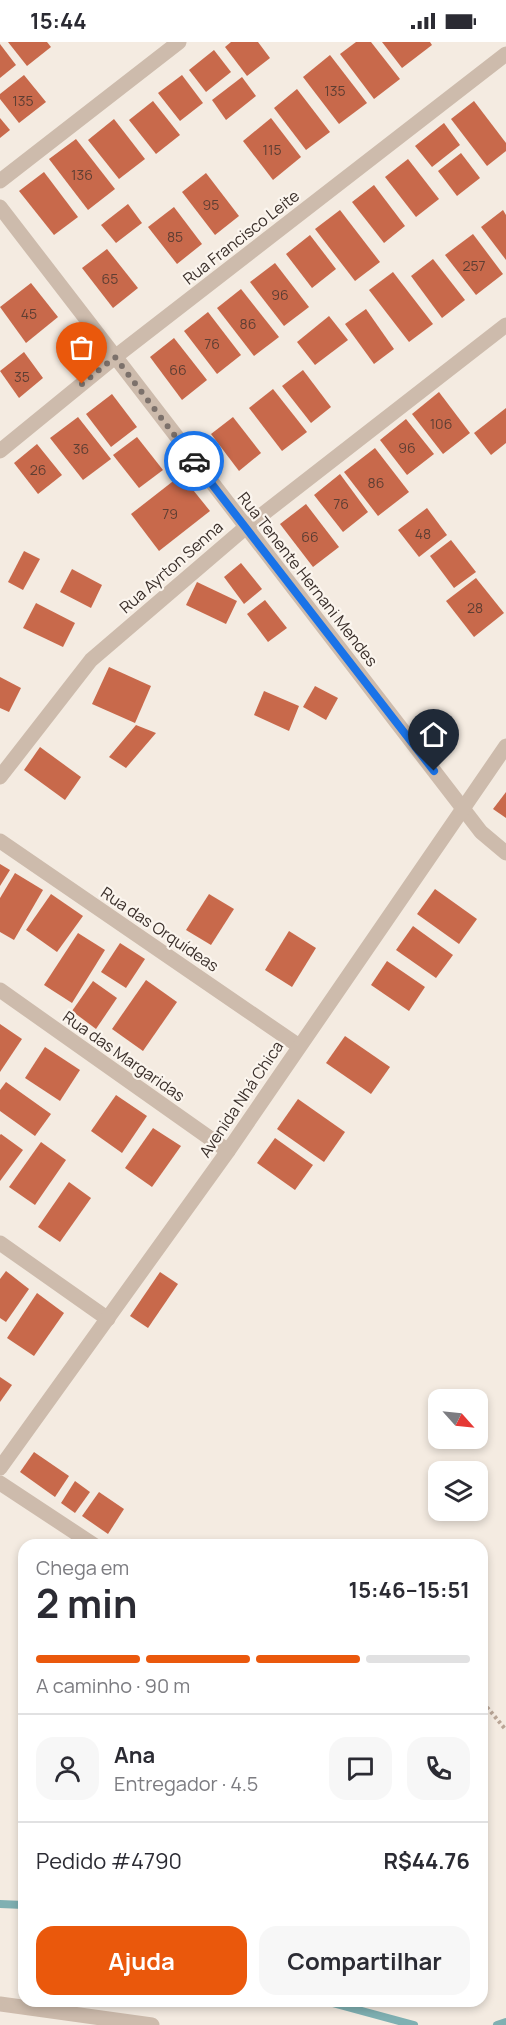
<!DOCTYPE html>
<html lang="pt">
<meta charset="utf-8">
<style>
body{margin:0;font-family:Manrope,sans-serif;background:#f7f7f7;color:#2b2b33;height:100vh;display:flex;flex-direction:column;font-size:22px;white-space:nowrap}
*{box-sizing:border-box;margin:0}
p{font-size:20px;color:#7c7c81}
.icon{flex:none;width:33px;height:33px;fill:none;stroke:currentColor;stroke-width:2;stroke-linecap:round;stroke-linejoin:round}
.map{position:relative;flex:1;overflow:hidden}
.panel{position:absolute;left:18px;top:1497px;width:470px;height:468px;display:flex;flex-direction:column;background:#fff;border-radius:18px;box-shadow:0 3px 9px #0003}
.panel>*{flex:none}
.needle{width:39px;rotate:117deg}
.tools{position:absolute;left:428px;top:1347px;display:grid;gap:12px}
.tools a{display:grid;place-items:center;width:60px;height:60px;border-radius:12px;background:#fff;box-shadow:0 3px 9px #0003;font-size:30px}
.pin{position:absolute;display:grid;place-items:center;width:51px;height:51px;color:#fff;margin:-62px -26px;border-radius:50% 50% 50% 0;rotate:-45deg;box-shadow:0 0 6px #0007}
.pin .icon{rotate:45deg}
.courier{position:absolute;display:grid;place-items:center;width:60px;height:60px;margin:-30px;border:4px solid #1a73e8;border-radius:50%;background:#fff;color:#222;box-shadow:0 2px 8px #0007}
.head em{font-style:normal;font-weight:700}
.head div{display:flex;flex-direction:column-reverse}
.head{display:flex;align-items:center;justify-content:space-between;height:102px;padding:0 18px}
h1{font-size:39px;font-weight:700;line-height:45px}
.bar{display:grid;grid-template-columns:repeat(4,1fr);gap:9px 6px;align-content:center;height:72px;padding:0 18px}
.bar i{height:8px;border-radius:4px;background:#e1e1e2}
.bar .active{background:#ea580c}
.bar p{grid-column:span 4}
.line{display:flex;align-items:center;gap:15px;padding:0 18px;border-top:2px solid #e1e1e2}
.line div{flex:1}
.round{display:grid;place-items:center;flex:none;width:63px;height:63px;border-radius:18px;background:#f7f7f7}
.action{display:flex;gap:12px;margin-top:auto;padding:12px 18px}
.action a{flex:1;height:69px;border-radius:18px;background:#ea580c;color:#fff;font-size:24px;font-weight:700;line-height:69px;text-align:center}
.action a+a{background:#f7f7f7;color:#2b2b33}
.status{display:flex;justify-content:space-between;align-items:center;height:42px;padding:0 30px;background:#fff;direction:ltr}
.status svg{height:16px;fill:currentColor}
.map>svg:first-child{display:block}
</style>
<div class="status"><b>15:44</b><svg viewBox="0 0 49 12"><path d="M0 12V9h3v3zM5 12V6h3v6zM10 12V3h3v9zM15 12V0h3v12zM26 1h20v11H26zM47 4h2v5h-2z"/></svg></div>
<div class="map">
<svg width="506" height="1983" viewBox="0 0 506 1983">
<rect width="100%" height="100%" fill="#f4ebe1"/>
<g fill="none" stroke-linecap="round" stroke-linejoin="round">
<g stroke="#7fb0b2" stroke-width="8">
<polyline points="0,1862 24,1863"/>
<polyline points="325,1959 414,1983"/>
<polyline points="497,1983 506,1980"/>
</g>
</g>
<g fill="#c8694b">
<polygon points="8,0 47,0 51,5 27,24"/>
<polygon points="231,0 258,0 270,16 247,34 225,5"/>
<polygon points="356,0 371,0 400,37 374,57 340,12"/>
<polygon points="382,0 430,0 432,3 402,26"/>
<polygon points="0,2 16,23 0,36"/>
<polygon points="214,8 231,30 206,50 189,28"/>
<polygon points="330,13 367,61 339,82 303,35"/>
<polygon points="24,33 46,60 19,81 0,57 0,52"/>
<polygon points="182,33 203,61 180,79 158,51"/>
<polygon points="242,35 256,54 226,78 212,58"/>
<polygon points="297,47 330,90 306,108 274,66"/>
<polygon points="153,59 180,93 156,112 129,78"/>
<polygon points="474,59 506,101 506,109 487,124 451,77"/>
<polygon points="0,76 10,88 0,96"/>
<polygon points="271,76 301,115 273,138 243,99"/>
<polygon points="114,77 145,117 119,137 88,98"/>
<polygon points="444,81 460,103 432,125 415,104"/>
<polygon points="76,97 115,147 88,168 49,117"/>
<polygon points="461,111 480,136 457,154 438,129"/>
<polygon points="408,117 439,157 416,175 385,135"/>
<polygon points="44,130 78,175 54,193 19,149"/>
<polygon points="206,131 239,174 215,193 182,150"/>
<polygon points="374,143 405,184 384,201 352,160"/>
<polygon points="128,162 142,181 116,201 101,183"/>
<polygon points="174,165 202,202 177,222 148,185"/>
<polygon points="340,168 380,220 355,239 315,187"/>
<polygon points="503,168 506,173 506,218 481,185"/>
<polygon points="473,192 503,232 476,253 445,213"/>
<polygon points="310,193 336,227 312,246 286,212"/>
<polygon points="107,207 138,246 113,266 82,226"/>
<polygon points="433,217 465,258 442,276 411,234"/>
<polygon points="275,221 309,265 284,284 250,240"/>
<polygon points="393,230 433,282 409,300 369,248"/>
<polygon points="31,241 58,275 26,301 0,265"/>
<polygon points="241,247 279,295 254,314 217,266"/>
<polygon points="366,267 394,307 374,322 345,282"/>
<polygon points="208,270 241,313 217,332 184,289"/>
<polygon points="329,274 348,298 315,323 297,300"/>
<polygon points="174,296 207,338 182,358 150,315"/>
<polygon points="24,310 43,336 19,356 0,329"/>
<polygon points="303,328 331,365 311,381 282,344"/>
<polygon points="273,347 307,390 282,409 249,366"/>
<polygon points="439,350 470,391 443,412 412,372"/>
<polygon points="112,352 137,385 111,405 86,372"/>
<polygon points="506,366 506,401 491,413 474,391"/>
<polygon points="78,375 111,417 83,438 50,396"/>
<polygon points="233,375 261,411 239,429 211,392"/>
<polygon points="406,377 434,412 407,433 380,398"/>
<polygon points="137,395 163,428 139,446 113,413"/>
<polygon points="37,402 62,433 38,452 14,421"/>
<polygon points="375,406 409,450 378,474 344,430"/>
<polygon points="340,432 368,470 343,490 314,453"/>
<polygon points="181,433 210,469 159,509 131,472"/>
<polygon points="306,462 339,505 313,525 280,482"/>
<polygon points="427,466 447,493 419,515 398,488"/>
<polygon points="451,498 476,530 454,546 430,514"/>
<polygon points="24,509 40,517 23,548 8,540"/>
<polygon points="241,521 262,547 244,562 224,535"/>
<polygon points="72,527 102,543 91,566 60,550"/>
<polygon points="476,536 504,571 474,595 446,559"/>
<polygon points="197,540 237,559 226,582 186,563"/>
<polygon points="265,558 287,586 268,600 247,572"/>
<polygon points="36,561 75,581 63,605 23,586"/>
<polygon points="109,625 151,644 135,681 92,662"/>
<polygon points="0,635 21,646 9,670 0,666"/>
<polygon points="315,644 338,656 326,678 303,665"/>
<polygon points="264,649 299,664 289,689 254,673"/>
<polygon points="136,683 156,691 126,726 109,715"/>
<polygon points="40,705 81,735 65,758 24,728"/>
<polygon points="506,750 506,776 493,767"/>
<polygon points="0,822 10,828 0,844"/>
<polygon points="15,831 43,848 14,898 0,890 0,856"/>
<polygon points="435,847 477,877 459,902 417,872"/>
<polygon points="51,852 83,874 57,910 26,888"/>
<polygon points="209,852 234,867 211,903 186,888"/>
<polygon points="413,884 453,913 436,936 396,908"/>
<polygon points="289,889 316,906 292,945 265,928"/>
<polygon points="78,891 105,908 72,961 44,943"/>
<polygon points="120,901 145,917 126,946 101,930"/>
<polygon points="387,919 425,945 409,969 371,943"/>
<polygon points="146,938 177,960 143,1009 112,987"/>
<polygon points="93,939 117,956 96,987 72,969"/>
<polygon points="0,982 22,997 0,1030"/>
<polygon points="345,994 390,1025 371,1052 326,1021"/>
<polygon points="45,1005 80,1028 60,1059 25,1036"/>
<polygon points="6,1040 51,1072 35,1094 0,1069 0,1048"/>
<polygon points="116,1053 147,1074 122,1111 91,1089"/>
<polygon points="298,1057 345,1090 324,1120 277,1087"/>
<polygon points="153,1086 181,1104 152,1145 125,1126"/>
<polygon points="1,1092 23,1108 0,1139 0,1093"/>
<polygon points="275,1096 313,1123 295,1148 257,1121"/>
<polygon points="41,1100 66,1118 35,1163 9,1145"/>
<polygon points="69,1140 91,1156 60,1200 38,1185"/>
<polygon points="6,1229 29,1247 6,1280 0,1276 0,1237"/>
<polygon points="160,1230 178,1242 148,1286 130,1274"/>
<polygon points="37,1251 64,1271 34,1314 7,1296"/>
<polygon points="0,1335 12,1343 0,1360"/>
<polygon points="34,1410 69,1434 55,1455 20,1430"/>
<polygon points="75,1439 90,1450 75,1471 61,1461"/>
<polygon points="99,1450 124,1467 108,1492 82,1474"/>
</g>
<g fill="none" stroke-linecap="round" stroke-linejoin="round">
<polyline stroke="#b9a596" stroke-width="4" stroke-dasharray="3 3" stroke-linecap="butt" points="482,1662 486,1664 506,1688"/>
<g stroke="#cdbbac" stroke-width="15">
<polyline points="0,139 179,0"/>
<polyline points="0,165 481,790 506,811"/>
<polyline points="0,409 115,315 506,12"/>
<polyline points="0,735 91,618 245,486 506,283"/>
<polyline points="0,799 299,1004"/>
<polyline points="0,948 228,1109"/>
<polyline points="0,1201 108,1277"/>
<polyline points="0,1426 228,1109 506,704"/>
<polyline points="0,1441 94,1503"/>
<polyline points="0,1962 152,1983"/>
</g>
</g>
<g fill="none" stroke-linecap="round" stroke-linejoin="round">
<polyline stroke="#7c716b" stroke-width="6" stroke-dasharray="0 10.8" points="82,342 115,315 194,419"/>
<polyline stroke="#1a73e8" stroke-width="8" points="194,419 434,729"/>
</g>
<g text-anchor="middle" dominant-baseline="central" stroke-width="4.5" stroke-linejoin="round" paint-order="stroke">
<g font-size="14" fill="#5e3e33">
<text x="335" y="48">135</text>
<text x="23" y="58">135</text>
<text x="272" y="107">115</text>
<text x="82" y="132">136</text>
<text x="211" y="162">95</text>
<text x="175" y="194">85</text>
<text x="474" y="223">257</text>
<text x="110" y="236">65</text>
<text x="280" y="252">96</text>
<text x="29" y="271">45</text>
<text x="248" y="281">86</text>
<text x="212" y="301">76</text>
<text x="178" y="327">66</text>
<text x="22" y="334">35</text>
<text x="441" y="381">106</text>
<text x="407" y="405">96</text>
<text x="81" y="406">36</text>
<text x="38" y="427">26</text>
<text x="376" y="440">86</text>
<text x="341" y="461">76</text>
<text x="170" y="471">79</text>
<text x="423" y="491">48</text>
<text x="310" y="494">66</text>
<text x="475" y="565">28</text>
</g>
<g font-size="16" fill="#3b302b" stroke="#fbf5ee">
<text transform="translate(241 195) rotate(-38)">Rua Francisco Leite</text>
<text transform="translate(171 525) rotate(-41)">Rua Ayrton Senna</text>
<text transform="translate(308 537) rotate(52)">Rua Tenente Hernani Mendes</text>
<text transform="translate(160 887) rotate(34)">Rua das Orquídeas</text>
<text transform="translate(124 1014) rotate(35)">Rua das Margaridas</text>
<text transform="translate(241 1057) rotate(-56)">Avenida Nhá Chica</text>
</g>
</g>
</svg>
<div class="tools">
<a><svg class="needle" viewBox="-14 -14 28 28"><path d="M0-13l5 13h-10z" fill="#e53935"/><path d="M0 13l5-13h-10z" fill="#7c7c81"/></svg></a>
<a><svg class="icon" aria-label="layers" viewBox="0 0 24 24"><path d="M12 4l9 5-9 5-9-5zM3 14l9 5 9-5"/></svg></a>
</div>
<div class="pin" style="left:82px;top:342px;background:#ea580c"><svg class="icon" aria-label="bag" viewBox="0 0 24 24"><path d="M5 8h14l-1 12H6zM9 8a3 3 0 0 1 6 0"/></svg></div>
<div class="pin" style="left:434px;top:729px;background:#1f2937"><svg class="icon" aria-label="home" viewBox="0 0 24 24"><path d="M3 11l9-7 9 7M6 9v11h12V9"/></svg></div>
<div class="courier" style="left:194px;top:419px"><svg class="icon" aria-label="car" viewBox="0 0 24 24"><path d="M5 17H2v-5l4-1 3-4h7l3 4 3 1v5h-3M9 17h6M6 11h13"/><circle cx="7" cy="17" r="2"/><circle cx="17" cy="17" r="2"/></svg></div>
<section class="panel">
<div class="head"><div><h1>2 min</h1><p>Chega em</p></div><em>15:46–15:51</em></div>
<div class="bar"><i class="active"></i><i class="active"></i><i class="active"></i><i></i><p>A caminho · 90 m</p></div>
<div class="line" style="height:108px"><a class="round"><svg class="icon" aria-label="person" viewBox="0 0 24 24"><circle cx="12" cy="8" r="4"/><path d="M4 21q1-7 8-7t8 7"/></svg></a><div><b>Ana</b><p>Entregador · 4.5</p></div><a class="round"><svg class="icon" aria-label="chat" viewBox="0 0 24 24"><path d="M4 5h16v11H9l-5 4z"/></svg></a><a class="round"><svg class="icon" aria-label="phone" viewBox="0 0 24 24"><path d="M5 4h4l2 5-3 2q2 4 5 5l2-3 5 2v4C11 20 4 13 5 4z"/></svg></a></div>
<div class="line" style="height:78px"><div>Pedido #4790</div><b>R$44.76</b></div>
<div class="action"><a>Ajuda</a><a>Compartilhar</a></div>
</section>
</div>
